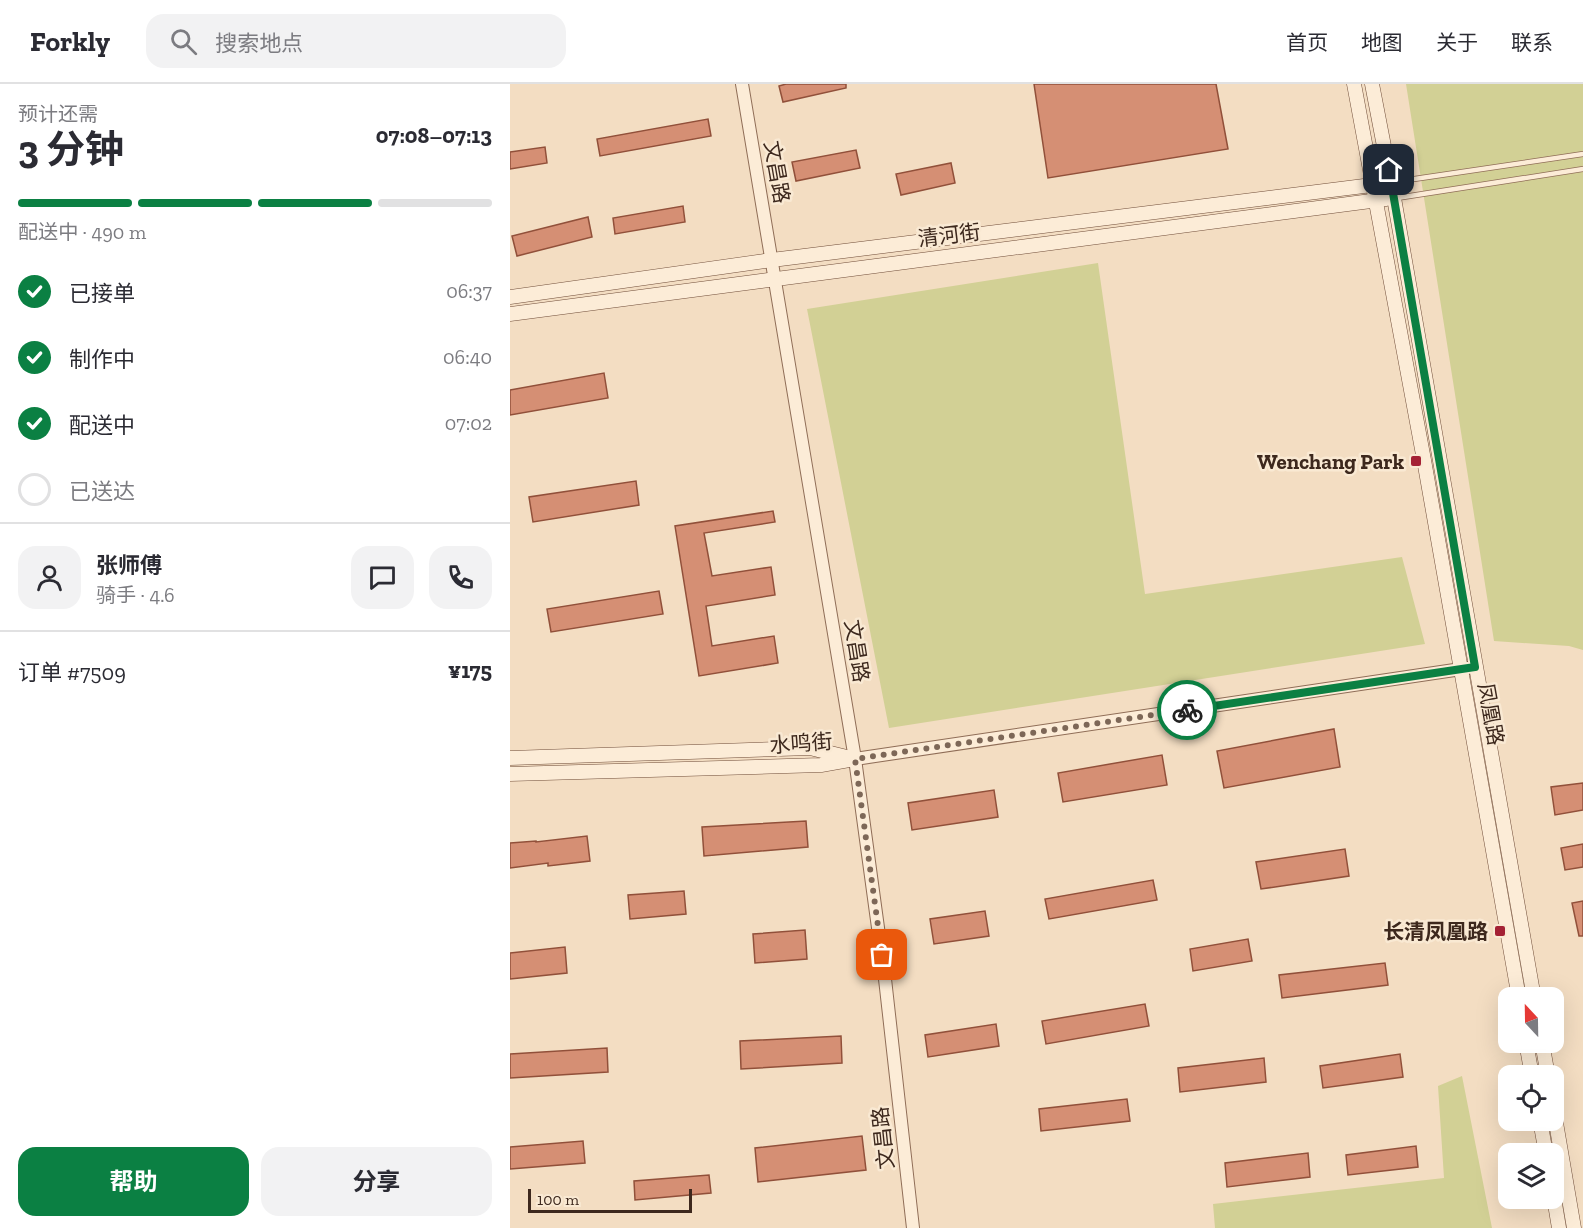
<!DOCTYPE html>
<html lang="zh">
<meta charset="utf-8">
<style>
body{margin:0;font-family:"Zilla Slab","Noto Sans SC",serif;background:#f2f2f3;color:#2b2b33;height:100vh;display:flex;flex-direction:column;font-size:22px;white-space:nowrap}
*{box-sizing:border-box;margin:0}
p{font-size:20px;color:#7c7c81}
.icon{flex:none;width:33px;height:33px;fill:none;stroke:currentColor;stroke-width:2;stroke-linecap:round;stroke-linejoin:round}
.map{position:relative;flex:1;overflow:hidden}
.sheet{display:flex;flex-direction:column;background:#fff;width:510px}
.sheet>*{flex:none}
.needle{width:39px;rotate:338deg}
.buttons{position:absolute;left:988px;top:903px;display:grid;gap:12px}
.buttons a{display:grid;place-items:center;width:66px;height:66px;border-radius:12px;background:#fff;box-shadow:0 6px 24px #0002;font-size:30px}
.scale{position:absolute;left:18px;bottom:15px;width:164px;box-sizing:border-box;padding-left:6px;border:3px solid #3d281d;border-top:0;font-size:16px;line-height:21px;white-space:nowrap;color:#3d281d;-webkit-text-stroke:4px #f9e9d3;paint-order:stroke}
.pin{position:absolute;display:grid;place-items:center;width:51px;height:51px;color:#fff;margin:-26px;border-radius:12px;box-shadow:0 3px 9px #0006}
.courier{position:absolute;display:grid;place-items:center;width:60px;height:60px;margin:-30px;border:4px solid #0b8043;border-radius:50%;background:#fff;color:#222;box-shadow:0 2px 8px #0007}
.summary em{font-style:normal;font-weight:700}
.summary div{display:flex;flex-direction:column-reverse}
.summary{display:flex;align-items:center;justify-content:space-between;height:102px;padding:0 18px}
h1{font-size:39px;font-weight:700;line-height:45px}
.bar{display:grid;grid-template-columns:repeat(4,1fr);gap:9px 6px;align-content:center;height:72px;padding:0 18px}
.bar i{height:8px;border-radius:4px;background:#e1e1e2}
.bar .current{background:#0b8043}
.bar p{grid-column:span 4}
.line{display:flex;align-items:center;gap:15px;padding:0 18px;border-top:2px solid #e1e1e2}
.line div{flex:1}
.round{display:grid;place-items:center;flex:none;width:63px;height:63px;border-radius:18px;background:#f2f2f3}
ol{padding:0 18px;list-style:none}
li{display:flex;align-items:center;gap:18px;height:66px}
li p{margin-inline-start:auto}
li .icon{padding:6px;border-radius:50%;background:#0b8043;color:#fff;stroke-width:4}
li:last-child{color:#7c7c81}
li i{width:33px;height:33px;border:3px solid #e1e1e2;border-radius:50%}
.cta{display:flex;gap:12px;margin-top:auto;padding:12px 18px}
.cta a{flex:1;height:69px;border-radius:18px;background:#0b8043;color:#fff;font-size:24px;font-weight:700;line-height:69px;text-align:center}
.cta a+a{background:#f2f2f3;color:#2b2b33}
header{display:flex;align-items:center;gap:36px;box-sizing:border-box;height:84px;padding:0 30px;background:#fff;border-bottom:2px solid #e1e1e2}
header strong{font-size:28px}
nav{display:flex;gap:33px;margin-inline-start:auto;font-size:21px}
.search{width:420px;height:54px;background:#f2f2f3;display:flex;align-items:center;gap:15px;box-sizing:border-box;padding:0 21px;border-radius:18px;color:#7c7c81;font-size:22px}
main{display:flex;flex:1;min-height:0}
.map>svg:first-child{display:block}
</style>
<header>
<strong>Forkly</strong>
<div class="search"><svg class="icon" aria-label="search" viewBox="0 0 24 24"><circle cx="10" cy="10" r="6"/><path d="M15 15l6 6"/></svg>搜索地点</div>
<nav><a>首页</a><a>地图</a><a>关于</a><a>联系</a></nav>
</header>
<main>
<section class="sheet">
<div class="summary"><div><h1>3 分钟</h1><p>预计还需</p></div><em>07:08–07:13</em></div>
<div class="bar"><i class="current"></i><i class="current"></i><i class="current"></i><i></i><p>配送中 · 490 m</p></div>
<ol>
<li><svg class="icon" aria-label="check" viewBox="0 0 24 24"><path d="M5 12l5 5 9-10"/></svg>已接单<p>06:37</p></li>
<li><svg class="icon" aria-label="check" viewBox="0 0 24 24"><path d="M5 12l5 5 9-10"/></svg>制作中<p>06:40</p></li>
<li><svg class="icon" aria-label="check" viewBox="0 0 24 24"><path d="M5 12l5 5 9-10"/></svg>配送中<p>07:02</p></li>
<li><i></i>已送达</li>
</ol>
<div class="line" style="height:108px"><a class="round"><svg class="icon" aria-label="person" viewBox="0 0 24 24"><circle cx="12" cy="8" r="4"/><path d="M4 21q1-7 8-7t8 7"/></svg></a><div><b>张师傅</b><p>骑手 · 4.6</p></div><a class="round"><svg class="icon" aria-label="chat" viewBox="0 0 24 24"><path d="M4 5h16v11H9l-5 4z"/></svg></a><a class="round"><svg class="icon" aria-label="phone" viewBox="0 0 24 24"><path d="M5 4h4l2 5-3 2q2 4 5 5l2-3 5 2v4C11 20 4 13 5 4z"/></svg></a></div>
<div class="line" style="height:78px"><div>订单 #7509</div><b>¥175</b></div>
<div class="cta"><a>帮助</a><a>分享</a></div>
</section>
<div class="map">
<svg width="1073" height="1144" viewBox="0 0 1073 1144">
<rect width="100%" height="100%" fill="#f3ddc2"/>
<g fill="#d2d095">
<polygon points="896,0 1073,0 1073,566 1059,562 984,557"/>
<polygon points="588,179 635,510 892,473 915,560 379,644 297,225"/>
<polygon points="952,992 982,1144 705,1144 703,1120 934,1094 928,1002"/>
</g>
<g fill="#d58f74" stroke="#91503a" stroke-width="1.5">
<polygon points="276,0 336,0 336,4 273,18 269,2"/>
<polygon points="524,0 706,0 718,65 538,94"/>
<polygon points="198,35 201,52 90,72 87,55"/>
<polygon points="35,63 37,79 0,85 0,68"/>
<polygon points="346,66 350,84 286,97 282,78"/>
<polygon points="441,79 445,99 391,111 386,90"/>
<polygon points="173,122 175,138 105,150 103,134"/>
<polygon points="78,133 82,153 7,172 2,152"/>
<polygon points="94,289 98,314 0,331 0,306"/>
<polygon points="126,397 129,421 23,438 19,413"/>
<polygon points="263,427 265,438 194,449 202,492 261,483 265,511 196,522 202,562 264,552 268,579 189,592 165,442"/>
<polygon points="149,507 153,530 41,548 37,525"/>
<polygon points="824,645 830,683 714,704 707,667"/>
<polygon points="652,671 657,701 553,718 548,689"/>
<polygon points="1073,699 1073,726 1045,731 1041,703"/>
<polygon points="484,706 488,733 402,746 398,719"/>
<polygon points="296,737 298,763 194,772 192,743"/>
<polygon points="77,752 80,777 38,782 38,779 0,784 0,759 26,757 26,758"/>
<polygon points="1073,760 1073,783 1055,786 1051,764"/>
<polygon points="835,765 839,792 751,805 746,778"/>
<polygon points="643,796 647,816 539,835 535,815"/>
<polygon points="174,807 176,830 120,835 118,811"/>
<polygon points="1073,817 1073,852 1069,852 1062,819"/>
<polygon points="475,827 479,852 424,860 420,835"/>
<polygon points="295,846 297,875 245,879 243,850"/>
<polygon points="738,855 742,877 683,887 680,865"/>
<polygon points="55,863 57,889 0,895 0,869"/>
<polygon points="875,879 878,901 772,914 769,891"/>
<polygon points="635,920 639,942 536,960 532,937"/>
<polygon points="486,940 489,962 418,973 415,951"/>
<polygon points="331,952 332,979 231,985 230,957"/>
<polygon points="97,964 98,988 0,994 0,970"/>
<polygon points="890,970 893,993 813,1004 810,982"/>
<polygon points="754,974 756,998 670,1008 668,984"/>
<polygon points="617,1015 620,1037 531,1047 529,1025"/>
<polygon points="352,1052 356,1086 248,1098 245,1064"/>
<polygon points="73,1057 75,1079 0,1085 0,1063"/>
<polygon points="906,1062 908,1083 838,1091 836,1071"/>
<polygon points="798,1069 800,1093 717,1103 715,1079"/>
<polygon points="199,1091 201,1109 125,1116 124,1097"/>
</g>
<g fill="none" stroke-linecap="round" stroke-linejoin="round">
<defs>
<g id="service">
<polyline points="884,98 1073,70"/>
<polyline points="887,114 1073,85"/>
</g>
<g id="tertiary">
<polyline points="232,0 345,675 375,895 403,1144"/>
<polyline points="345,675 958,584"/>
</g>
<g id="secondary">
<polyline points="844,0 914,376 1009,914"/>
<polyline points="862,0 884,114 1024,914"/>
<polyline points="0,213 262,176 870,100"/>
<polyline points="0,230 876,115"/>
<polyline points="0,674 300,664 345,675"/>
<polyline points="0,690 311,681 339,676"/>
<polyline points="1016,958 1022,992"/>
<polyline points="1032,958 1038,992"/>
<polyline points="1044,1027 1064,1144"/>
<polyline points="1030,1036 1036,1070"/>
<polyline points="1044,1114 1049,1144"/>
</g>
</defs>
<use href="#service" stroke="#8f6d57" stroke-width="6"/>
<use href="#tertiary" stroke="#8f6d57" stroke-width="14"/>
<use href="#secondary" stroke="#714e3a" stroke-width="15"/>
<use href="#service" stroke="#fcecd7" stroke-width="4.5"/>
<use href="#tertiary" stroke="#fcecd7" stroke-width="12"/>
<use href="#secondary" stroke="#fcecd7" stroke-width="14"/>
</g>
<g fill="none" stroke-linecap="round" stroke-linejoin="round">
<polyline stroke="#7d6757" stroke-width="6" stroke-dasharray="0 10.8" points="372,871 345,675 677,626"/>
<polyline stroke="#0b8043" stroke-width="8" points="677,626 965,583 879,86"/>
</g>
<g fill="#a42134" stroke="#f9e9d3" stroke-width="2">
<rect x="900" y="371" width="12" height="12" rx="3"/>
<rect x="984" y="841" width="12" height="12" rx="3"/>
</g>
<g text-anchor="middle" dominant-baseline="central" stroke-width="5" stroke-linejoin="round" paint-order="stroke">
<g font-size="21" fill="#3d281d" stroke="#f9e9d3">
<text transform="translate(267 88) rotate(80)">文昌路</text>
<text transform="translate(439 151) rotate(-7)">清河街</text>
<text transform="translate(347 567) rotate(81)">文昌路</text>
<text transform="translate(981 630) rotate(80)">凤凰路</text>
<text transform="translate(291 659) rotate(-4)">水鸣街</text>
<text transform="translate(373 1054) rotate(-96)">文昌路</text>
</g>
<g font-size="21" font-weight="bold" fill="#3d281d" stroke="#f9e9d3" text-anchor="end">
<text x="894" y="377">Wenchang Park</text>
<text x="978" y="847">长清凤凰路</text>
</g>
</g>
</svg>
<div class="buttons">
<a><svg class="needle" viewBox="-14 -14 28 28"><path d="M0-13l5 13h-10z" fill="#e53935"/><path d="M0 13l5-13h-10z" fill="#7c7c81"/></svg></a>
<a><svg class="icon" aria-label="locate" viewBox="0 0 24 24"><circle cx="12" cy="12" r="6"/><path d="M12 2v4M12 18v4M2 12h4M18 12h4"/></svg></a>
<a><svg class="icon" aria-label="layers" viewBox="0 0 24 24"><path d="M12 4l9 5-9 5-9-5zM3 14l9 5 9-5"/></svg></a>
</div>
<div class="scale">100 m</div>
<div class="pin" style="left:372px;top:871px;background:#ea580c"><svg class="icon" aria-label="bag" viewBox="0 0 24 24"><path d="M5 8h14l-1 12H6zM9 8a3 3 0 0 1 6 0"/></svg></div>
<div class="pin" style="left:879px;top:86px;background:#1f2937"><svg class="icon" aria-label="home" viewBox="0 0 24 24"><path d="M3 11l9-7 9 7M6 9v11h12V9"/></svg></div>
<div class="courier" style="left:677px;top:626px"><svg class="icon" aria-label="bike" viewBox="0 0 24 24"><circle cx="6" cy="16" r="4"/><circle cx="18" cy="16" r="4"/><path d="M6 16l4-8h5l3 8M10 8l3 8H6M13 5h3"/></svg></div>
</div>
</main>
